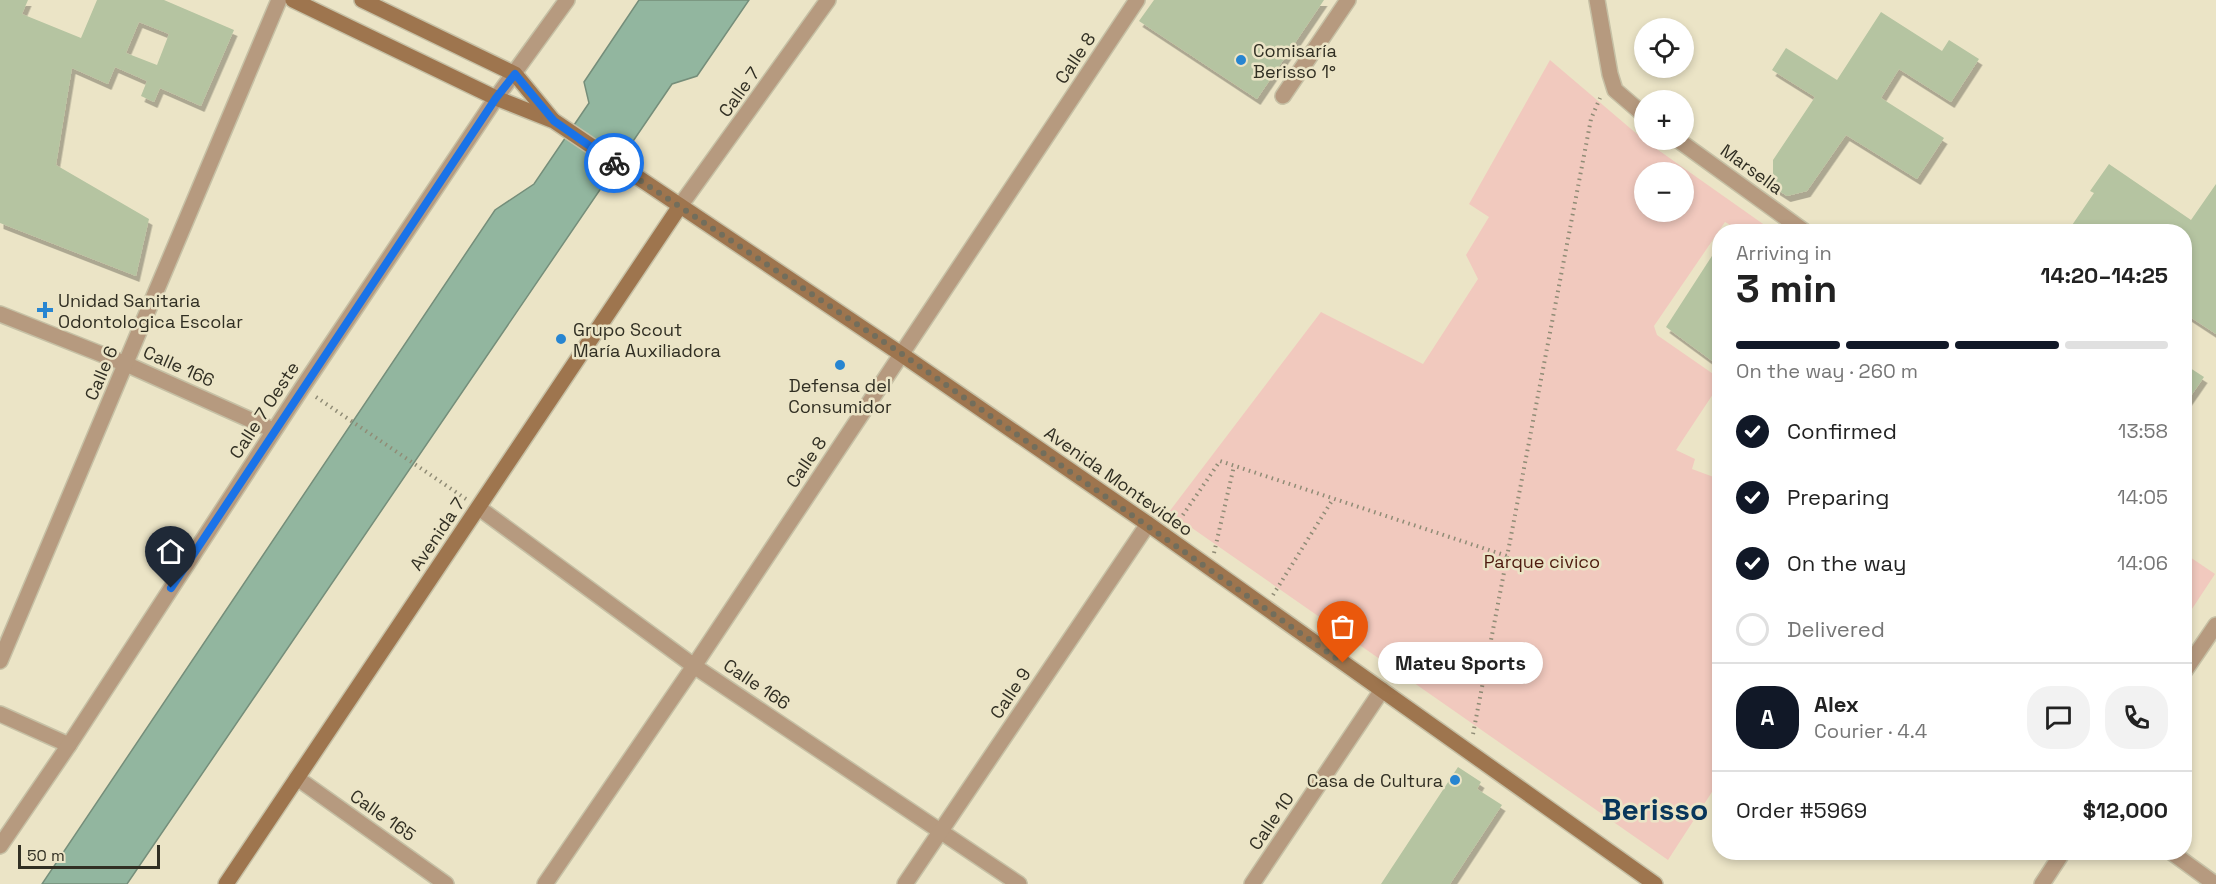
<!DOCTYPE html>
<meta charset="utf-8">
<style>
body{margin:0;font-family:"Space Grotesk",sans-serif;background:#f2f2f2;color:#222;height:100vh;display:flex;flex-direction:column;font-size:22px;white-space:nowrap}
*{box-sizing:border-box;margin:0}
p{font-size:20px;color:#767676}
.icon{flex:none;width:33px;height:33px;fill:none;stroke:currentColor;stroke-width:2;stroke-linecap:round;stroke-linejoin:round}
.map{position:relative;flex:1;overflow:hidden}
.details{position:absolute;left:1712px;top:224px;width:480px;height:636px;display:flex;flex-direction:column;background:#fff;border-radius:24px;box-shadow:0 3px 9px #0003}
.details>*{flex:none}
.controls{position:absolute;left:1634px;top:18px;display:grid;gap:12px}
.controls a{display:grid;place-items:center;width:60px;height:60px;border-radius:50%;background:#fff;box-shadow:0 3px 9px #0003;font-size:30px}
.scale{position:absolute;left:18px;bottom:15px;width:142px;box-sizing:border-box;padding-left:6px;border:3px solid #312f23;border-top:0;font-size:16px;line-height:21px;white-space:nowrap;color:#312f23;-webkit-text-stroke:4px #ebe4c6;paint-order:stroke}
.pin{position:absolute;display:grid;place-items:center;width:51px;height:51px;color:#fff;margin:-62px -26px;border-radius:50% 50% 50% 0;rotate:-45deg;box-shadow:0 0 6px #0007}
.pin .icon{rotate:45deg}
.courier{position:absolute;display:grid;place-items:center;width:60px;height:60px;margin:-30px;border:4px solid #1a73e8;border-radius:50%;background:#fff;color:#222;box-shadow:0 2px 8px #0007}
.bubble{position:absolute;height:42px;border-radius:21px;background:#fff;box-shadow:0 3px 9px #0003;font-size:20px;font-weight:700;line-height:42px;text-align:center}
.overview em{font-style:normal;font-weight:700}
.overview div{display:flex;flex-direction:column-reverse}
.overview{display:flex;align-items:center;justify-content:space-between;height:102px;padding:0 24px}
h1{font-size:39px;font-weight:700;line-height:45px}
.bar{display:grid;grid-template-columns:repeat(4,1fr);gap:9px 6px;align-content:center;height:72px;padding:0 24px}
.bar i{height:8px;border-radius:4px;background:#e0e0e0}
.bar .active{background:#111827}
.bar p{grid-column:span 4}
.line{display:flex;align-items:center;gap:15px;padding:0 24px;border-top:2px solid #e0e0e0}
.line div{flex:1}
.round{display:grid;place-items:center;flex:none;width:63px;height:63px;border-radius:24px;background:#f2f2f2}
ol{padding:0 24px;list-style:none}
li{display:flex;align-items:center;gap:18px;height:66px}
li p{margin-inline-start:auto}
li .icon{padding:6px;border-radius:50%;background:#111827;color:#fff;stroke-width:4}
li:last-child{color:#767676}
li i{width:33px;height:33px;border:3px solid #e0e0e0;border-radius:50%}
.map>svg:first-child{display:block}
</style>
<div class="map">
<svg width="2216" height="884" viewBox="0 0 2216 884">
<defs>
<filter id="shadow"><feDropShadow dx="3.5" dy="6" stdDeviation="0" flood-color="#0004"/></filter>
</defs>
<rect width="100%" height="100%" fill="#ebe4c6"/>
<g fill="#f1c9be" fill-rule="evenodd">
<path d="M1550,60l94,80 129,91h-32l-16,-9 -71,104 3,9 62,43v7l-43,65 19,9 -3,10 27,10v302l-51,79 -499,-348 152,-200 102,52 55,-85 -12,-24 23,-38 -20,-13zM1644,172h39v40h-39z"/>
<polygon points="2184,553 2215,574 2184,621"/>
</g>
<polygon fill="#92b69f" stroke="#758e7a" stroke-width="1.5" points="639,0 749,0 697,76 672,84 127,884 42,884 495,210 534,184 589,103 584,82"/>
<g fill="#b5c4a1" fill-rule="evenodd" filter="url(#shadow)">
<path d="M0,0h28l-6,14 59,24 16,-38h67l70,30 -33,76 -41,-18 -6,14 -13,-6 6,-15 -32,-14 -7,17 -36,-16 -16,97 93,54 -13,57 -136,-53zM139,22l30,12 -12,31 -31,-12z"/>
<polygon points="1154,0 1324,0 1257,99 1139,21"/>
<polygon points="1881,12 1942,51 1949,40 1979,59 1951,102 1899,69 1881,98 1944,138 1917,179 1846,135 1807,191 1787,196 1773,187 1773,160 1815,97 1772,70 1786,48 1837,80"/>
<polygon points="2109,164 2191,220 2216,184 2216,334 2184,313 2184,231 2068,231 2094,193 2090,191"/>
<polygon points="1719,245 1719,366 1666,327"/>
<polygon points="2184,364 2204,377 2184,406"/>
<polygon points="1458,767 1481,782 1477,789 1502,805 1450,884 1381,884"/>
</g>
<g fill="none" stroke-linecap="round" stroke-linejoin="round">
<defs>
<g id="minor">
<polyline points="1597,0 1610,74 1615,90 1644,115"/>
<polyline points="1283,96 1348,0"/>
<polyline points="1678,140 1804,231"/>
<polyline points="680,206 828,0"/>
<polyline points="0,314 126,364 273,430"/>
<polyline points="479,508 694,666 1019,884"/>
<polyline points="0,661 279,0"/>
<polyline points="2184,672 2216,625"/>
<polyline points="0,714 69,745"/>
<polyline points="297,778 446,884"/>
<polyline points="0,846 69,745 302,388 496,98 567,0"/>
<polyline points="2171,852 2215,884"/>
<polyline points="545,884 694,666 1137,0"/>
<polyline points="905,884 1148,524"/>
<polyline points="1252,884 1382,690"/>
<polyline points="2042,884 2063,852"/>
</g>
<g id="secondary">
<polyline points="293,0 496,98 554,121 901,354 1148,524 1655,884"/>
<polyline points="362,0 515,74 552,119"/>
<polyline points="226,884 680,206"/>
</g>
</defs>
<use href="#minor" stroke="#c6c0a5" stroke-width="18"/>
<use href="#secondary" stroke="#c6c0a5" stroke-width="18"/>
<g stroke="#908c76" stroke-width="4" stroke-dasharray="1.5 4.5" stroke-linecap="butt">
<polyline points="316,397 466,499"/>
<polyline points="1176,525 1220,461 1507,556"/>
<polyline points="1214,553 1234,466"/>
<polyline points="1273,595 1333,499"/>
<polyline points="1473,734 1591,119 1600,98"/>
</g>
<use href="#minor" stroke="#b69a7f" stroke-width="15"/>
<use href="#secondary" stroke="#9e754e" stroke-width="15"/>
</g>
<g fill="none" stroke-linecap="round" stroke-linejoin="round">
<polyline stroke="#726e5c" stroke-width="6" stroke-dasharray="0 10.8" points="614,163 902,354 1343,663"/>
<polyline stroke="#1a73e8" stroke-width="8" points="171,588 496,98 515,74 554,121 614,163"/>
</g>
<g fill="#2785d1" stroke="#ebe4c6" stroke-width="2">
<circle cx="1241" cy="60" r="6"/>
<path d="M42 301h6v6h6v6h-6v6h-6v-6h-6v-6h6z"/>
<circle cx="561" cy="339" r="6"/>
<circle cx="840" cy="365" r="6"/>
<circle cx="1455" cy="780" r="6"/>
</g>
<g text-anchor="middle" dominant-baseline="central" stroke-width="5" stroke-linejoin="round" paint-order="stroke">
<g font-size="18" fill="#312f23" stroke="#ebe4c6" text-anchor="start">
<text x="1253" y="50">Comisaría<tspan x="1253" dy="21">Berisso 1°</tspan></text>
<text x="58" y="300">Unidad Sanitaria<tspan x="58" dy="21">Odontologica Escolar</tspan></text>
<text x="573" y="329">Grupo Scout<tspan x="573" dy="21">María Auxiliadora</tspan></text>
<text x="840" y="385" text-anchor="middle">Defensa del<tspan x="840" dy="21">Consumidor</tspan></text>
<text x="1443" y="780" text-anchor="end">Casa de Cultura</text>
</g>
<g font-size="18" fill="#312f23" stroke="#ebe4c6">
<text transform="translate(1075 58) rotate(-56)">Calle 8</text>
<text transform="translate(739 92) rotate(-54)">Calle 7</text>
<text transform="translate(1752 169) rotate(36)">Marsella</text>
<text transform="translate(179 366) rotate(24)">Calle 166</text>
<text transform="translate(101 373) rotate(-67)">Calle 6</text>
<text transform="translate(264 410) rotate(-57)">Calle 7 Oeste</text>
<text transform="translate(806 462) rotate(-56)">Calle 8</text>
<text transform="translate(1119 481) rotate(35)">Avenida Montevideo</text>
<text transform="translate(437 534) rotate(-56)">Avenida 7</text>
<text transform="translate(757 684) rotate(34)">Calle 166</text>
<text transform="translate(1010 693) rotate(-56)">Calle 9</text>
<text transform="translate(383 815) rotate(35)">Calle 165</text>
<text transform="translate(1271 821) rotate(-56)">Calle 10</text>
</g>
<g font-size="18" fill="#4d1a0e" stroke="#ebe4c6">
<text x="1542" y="561">Parque civico</text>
</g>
<g font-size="30" font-weight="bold" fill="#09365b" stroke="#ebe4c6">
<text x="1655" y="809">Berisso</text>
</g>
</g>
</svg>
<div class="controls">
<a><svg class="icon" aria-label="locate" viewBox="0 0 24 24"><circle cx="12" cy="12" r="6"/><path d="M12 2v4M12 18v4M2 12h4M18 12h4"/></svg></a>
<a>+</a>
<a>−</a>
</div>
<div class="scale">50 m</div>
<div class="pin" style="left:1343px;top:663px;background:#ea580c"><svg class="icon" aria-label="bag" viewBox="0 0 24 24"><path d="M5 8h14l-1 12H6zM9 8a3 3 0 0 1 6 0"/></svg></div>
<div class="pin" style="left:171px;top:588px;background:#1f2937"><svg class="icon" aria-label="home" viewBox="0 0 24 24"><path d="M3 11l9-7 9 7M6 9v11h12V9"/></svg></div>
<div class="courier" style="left:614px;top:163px"><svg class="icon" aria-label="bike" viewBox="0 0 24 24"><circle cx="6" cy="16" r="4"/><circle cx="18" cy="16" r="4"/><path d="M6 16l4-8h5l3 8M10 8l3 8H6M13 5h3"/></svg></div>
<div class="bubble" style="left:1378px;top:642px;width:165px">Mateu Sports</div>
<section class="details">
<div class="overview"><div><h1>3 min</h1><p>Arriving in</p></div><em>14:20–14:25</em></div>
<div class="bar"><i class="active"></i><i class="active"></i><i class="active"></i><i></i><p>On the way · 260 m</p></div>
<ol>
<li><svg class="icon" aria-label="check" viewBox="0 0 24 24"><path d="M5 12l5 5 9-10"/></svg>Confirmed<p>13:58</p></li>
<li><svg class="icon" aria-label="check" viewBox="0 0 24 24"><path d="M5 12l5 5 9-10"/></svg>Preparing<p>14:05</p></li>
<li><svg class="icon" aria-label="check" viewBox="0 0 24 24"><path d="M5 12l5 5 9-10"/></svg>On the way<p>14:06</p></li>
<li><i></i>Delivered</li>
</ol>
<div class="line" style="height:108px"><b class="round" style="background:#111827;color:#fff">A</b><div><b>Alex</b><p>Courier · 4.4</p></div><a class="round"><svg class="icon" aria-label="chat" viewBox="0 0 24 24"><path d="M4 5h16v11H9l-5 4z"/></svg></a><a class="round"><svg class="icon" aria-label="phone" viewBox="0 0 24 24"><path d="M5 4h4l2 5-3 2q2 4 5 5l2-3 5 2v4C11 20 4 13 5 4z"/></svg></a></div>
<div class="line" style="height:78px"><div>Order #5969</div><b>$12,000</b></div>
</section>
</div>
